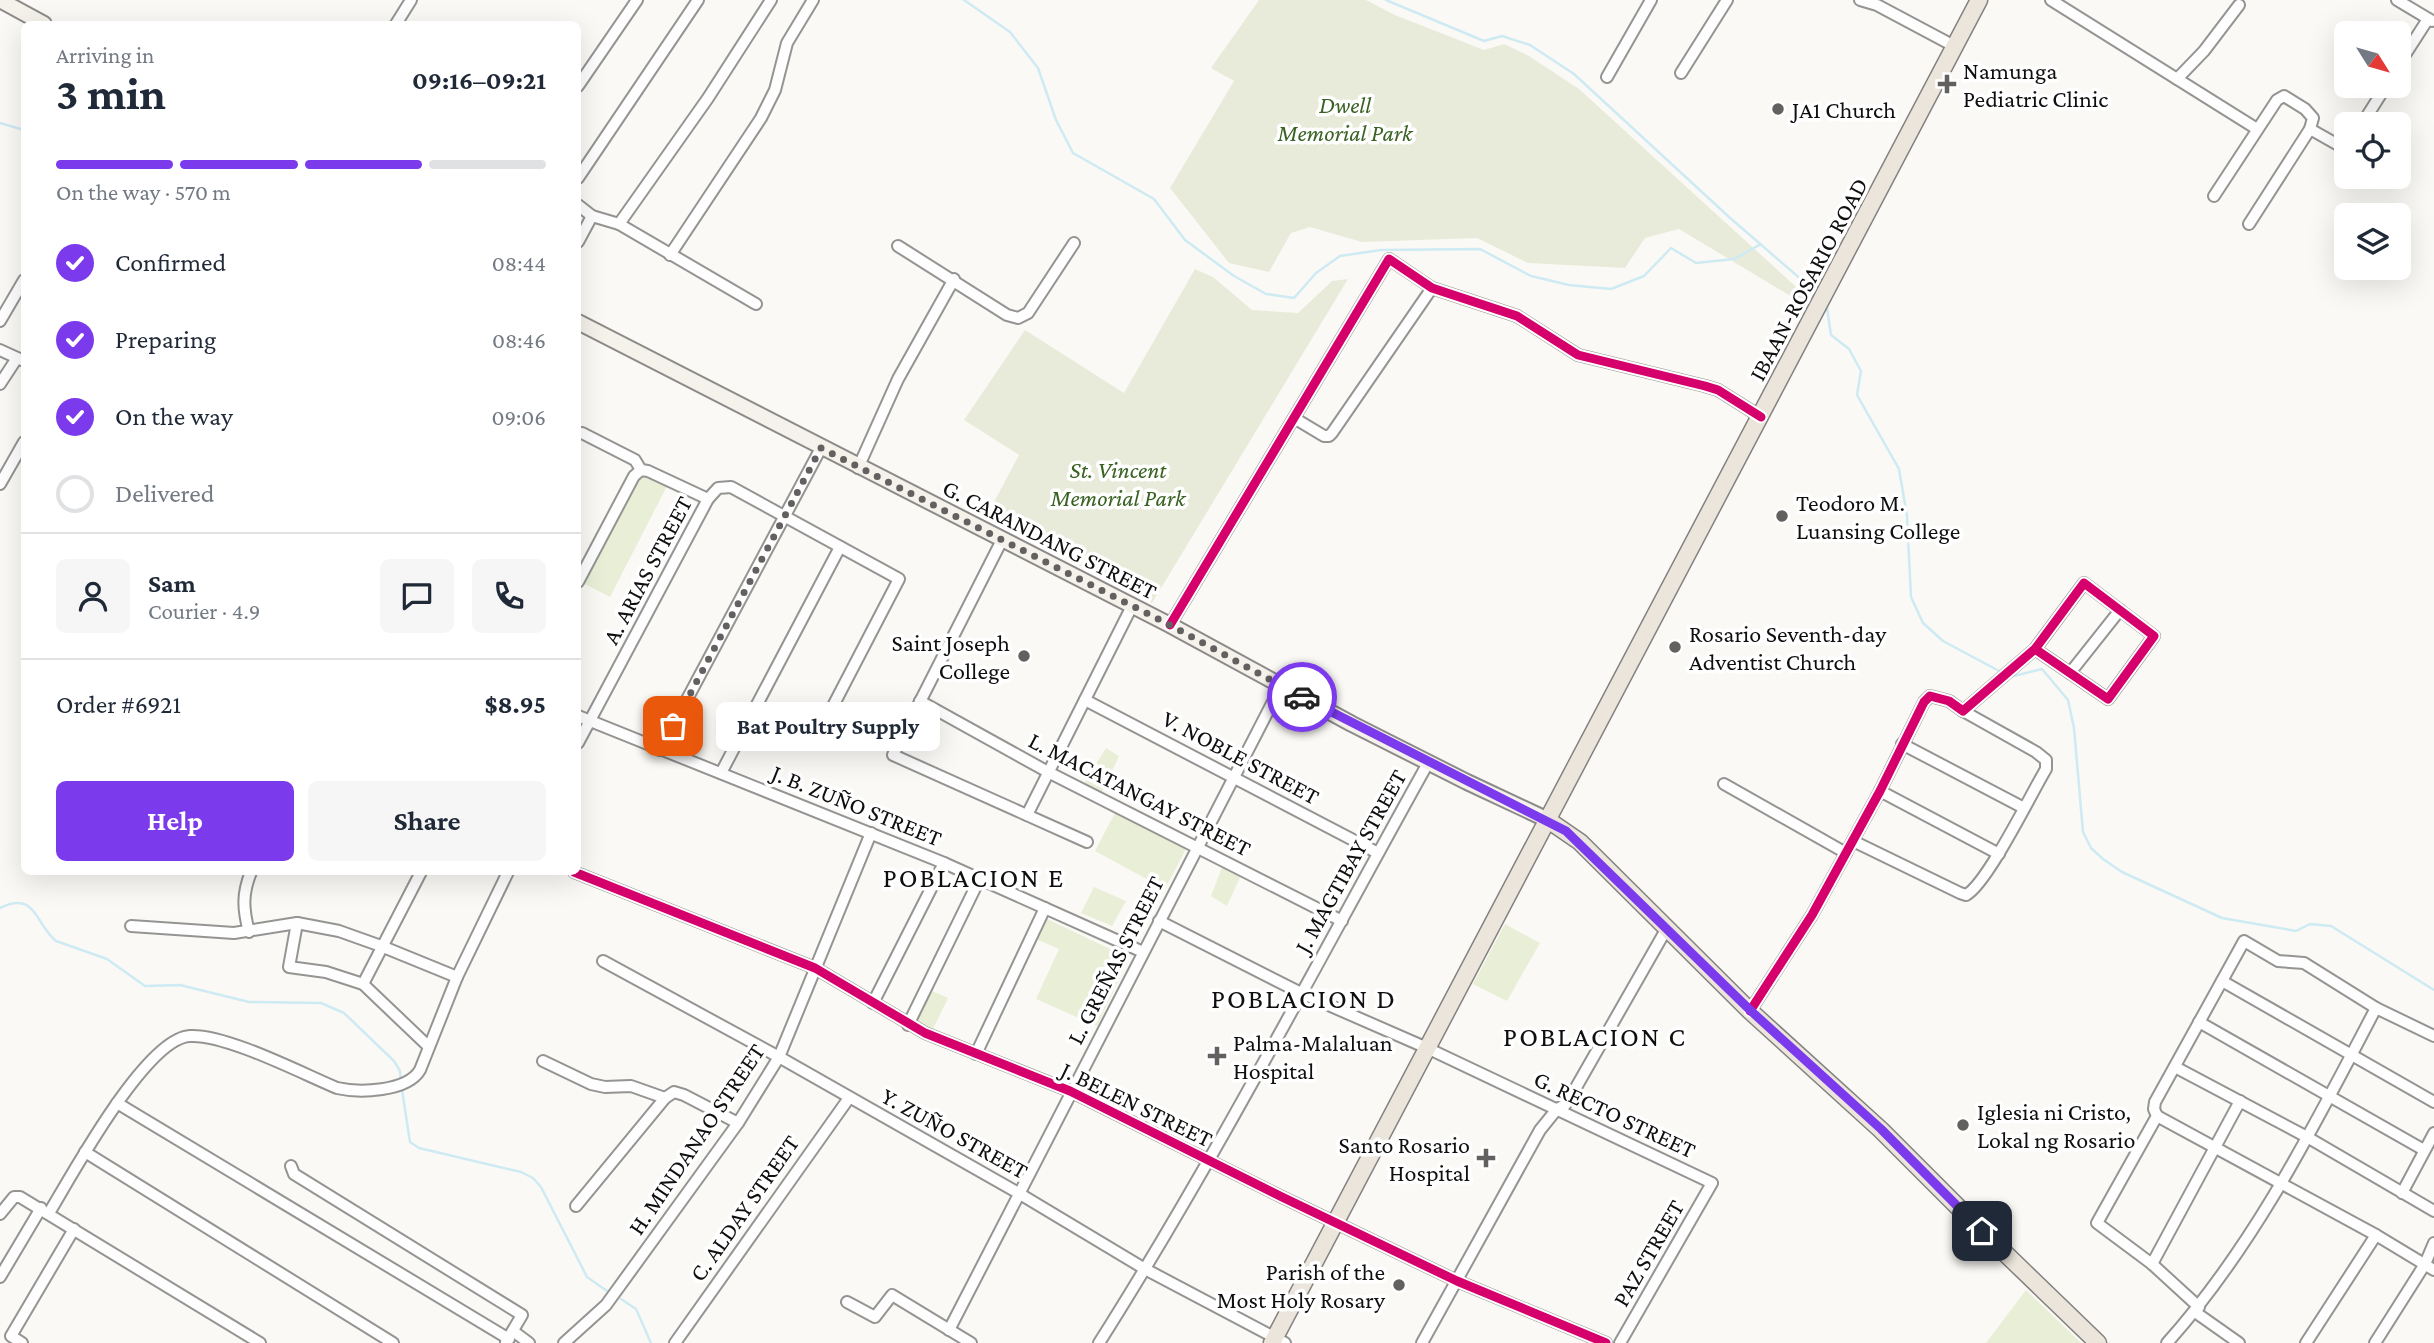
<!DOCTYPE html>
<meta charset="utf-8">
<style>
body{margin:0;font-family:"Crimson Pro",serif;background:#f6f6f7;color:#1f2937;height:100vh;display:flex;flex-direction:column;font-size:26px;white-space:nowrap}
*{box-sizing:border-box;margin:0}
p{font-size:23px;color:#747a83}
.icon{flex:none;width:38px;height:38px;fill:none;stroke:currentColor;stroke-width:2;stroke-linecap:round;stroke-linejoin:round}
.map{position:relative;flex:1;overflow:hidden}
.details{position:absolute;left:21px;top:21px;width:560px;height:854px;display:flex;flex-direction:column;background:#fff;border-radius:10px;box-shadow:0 7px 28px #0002}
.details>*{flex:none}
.needle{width:46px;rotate:127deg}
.buttons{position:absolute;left:2334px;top:21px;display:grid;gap:14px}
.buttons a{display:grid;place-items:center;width:77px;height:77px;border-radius:10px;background:#fff;box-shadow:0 7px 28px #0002;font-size:35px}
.pin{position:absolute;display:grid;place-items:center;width:60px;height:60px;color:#fff;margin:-30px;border-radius:14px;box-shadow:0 4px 10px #0006}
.courier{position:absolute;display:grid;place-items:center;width:70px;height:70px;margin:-35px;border:5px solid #7c3aed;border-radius:50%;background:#fff;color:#222;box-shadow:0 2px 9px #0007}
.bubble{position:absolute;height:49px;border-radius:10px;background:#fff;box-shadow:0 7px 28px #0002;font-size:23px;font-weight:700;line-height:49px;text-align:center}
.headline em{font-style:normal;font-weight:700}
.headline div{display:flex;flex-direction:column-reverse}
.headline{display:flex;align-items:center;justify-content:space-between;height:119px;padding:0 35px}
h1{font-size:46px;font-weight:700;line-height:52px}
.bar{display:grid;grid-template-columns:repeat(4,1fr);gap:10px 7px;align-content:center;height:84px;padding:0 35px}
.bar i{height:9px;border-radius:5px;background:#e0e1e3}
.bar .on{background:#7c3aed}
.bar p{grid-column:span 4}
.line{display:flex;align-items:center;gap:18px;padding:0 35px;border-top:2px solid #e0e1e3}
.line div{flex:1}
.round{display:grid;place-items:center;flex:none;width:74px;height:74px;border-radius:10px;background:#f6f6f7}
ol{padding:0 35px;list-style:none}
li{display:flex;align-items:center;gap:21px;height:77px}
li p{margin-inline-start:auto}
li .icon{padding:7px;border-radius:50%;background:#7c3aed;color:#fff;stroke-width:4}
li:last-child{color:#747a83}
li i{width:38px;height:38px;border:4px solid #e0e1e3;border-radius:50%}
.action{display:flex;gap:14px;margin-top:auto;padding:14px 35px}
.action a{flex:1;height:80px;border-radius:10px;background:#7c3aed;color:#fff;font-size:28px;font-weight:700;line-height:80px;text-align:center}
.action a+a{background:#f6f6f7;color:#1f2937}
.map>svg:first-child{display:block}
</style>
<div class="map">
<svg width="2434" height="1343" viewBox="0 0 2434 1343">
<rect width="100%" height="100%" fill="#fbf9f5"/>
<g fill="#e8efd6">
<polygon points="646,475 667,486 610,597 583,583 638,480"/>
<polygon points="1106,748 1119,756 1102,792 1084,784"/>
<polygon points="1116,811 1187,847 1165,889 1095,851"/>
<polygon points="1223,865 1241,875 1227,906 1211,896"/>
<polygon points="1094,887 1126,901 1112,926 1081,913"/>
<polygon points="1045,918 1129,958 1097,1026 1036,999 1059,949 1036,939"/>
<polygon points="1505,924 1540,943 1507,1001 1473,984"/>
<polygon points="932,991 948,998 933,1029 916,1022"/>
<polygon points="2026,1290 2081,1343 1986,1343"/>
</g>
<g fill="#e9ebda">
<polygon points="1259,0 1366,0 1395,15 1484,50 1504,44 1529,56 1579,89 1805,295 1802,303 1679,229 1645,238 1625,268 1528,263 1477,238 1362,242 1310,227 1291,233 1269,272 1229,263 1170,188 1234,81 1211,68"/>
<polygon points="1195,269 1213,277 1252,310 1298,313 1332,281 1348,279 1152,603 986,517 1019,455 964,420 1025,330 1124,393"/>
</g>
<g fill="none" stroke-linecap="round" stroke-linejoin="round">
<g stroke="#ceeaf3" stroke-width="2.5">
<polyline points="964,0 1010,32 1038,68 1056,120 1073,153 1154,199 1185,240 1234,276 1266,294 1294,298 1316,273 1340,256 1381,250 1480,249 1531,276 1569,285 1611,289 1644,276 1671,248 1696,263 1734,259 1761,244"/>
<polyline points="1386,0 1484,41 1502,36 1530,45 1574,74 1729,217 1810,287"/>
<polyline points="0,123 24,130"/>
<polyline points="1827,308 1831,335 1849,349 1861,371 1857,395 1899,469 1907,516 1911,597 1923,623 1943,641 2001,672"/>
<polyline points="2010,677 2042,669 2068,700 2074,728 2083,832 2091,848 2103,859 2122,872 2222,918 2296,931 2310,924 2331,926 2434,990"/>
<path d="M0,908c36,-18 35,16 56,33l51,18 38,27 35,-1 69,17 72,1 23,10 50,48 6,10 1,10"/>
<polyline points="402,1090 410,1142 419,1148 521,1172 533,1178 541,1187 587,1277 607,1291"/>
<polyline points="621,1299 636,1309 651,1343"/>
</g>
<defs>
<g id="street">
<polyline points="1860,0 1877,5 1954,46"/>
<polyline points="2051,0 2257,129"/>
<polyline points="2397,0 2432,21"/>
<polyline points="396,24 411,0"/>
<polyline points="2399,64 2428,19"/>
<polyline points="1681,73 1727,0"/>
<polyline points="1607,77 1651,0"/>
<polyline points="2177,79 2204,51 2239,5"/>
<polyline points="578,86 637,0"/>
<polyline points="2362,124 2386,86"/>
<polyline points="2310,129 2340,146 2347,146"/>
<polyline points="578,178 698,0"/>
<polyline points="2214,196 2277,100 2284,96 2305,109 2313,118 2310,129 2249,224"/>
<polyline points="578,205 592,216 619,224 756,304"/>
<polyline points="619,224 708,98 771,0"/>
<polyline points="578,242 592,216"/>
<polyline points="898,246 1007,315 1018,318 1028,313 1074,243"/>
<polyline points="670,255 761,118 775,90 787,43 813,0"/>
<polyline points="0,321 24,280"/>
<polyline points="0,350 24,361"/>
<polyline points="0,384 17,358"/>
<polyline points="1294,418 1324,436 1329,436 1332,433 1432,288"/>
<polyline points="582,433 635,460 641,470"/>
<polyline points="858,468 898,379 954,279"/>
<polyline points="0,484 24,442"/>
<polyline points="1002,540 893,755 1087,842"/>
<polyline points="578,582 634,476 641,470 648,471 708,499"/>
<polyline points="1170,625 1389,259 1432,288 1517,316 1578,355 1705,386 1718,390 1761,417"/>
<polyline points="2070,673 2120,610"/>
<polyline points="1085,700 1378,853"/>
<polyline points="920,701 1048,772 1342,921"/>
<polyline points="578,716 944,863 1143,952"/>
<polyline points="578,743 708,499 718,488 731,487 899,579 820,731"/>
<polyline points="1902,744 2024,808"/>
<polyline points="660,750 821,448"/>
<polyline points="721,773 840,547"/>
<polyline points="1724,784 1846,853"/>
<polyline points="1880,791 1999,854"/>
<polyline points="1027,815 1132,606"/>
<path d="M1853,841l107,52 6,2c21,-11 65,-101 80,-126v-9l-10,-8 -73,-41"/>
<polyline points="574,872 815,968 925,1033 1070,1091 1282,1197 1457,1281 1606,1343"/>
<polyline points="1159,921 1301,993 1427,1048 1712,1183 1620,1343"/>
<polyline points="297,923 289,967 326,972 363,984 428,1046"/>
<polyline points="131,926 234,933 297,923 339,931 381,946 457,977"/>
<path d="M249,932c-6,-23 -7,-38 2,-60"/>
<polyline points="603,961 779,1057 1020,1194 1145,1269 1285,1343"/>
<polyline points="2222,981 2434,1102"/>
<polyline points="363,984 421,872"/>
<polyline points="873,1003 944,863"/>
<polyline points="1750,1011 1812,915 1880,791 1924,702 1930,696 1949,701 1963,711 2035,649 2084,583 2154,636 2108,699 2035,649"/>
<polyline points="2199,1022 2424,1150"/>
<polyline points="908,1025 980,878"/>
<polyline points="976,1054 1045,908"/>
<polyline points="543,1061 591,1084 605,1087 631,1086 665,1098"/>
<polyline points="2175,1067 2307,1137 2434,1211"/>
<polyline points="117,1103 509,1339"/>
<polyline points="2157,1116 2376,1235 2434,1270"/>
<polyline points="85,1152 393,1343"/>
<polyline points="291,1166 294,1174 522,1315 506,1342"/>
<polyline points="2402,1193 2434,1133"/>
<polyline points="576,1206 665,1098 674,1092 684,1095 738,1123"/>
<path d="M49,1213c23,-38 97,-175 141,-177 36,-2 111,37 147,52 22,5 70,4 83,-18l37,-93 51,-105"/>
<polyline points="0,1214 14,1197 20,1197 260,1343"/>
<polyline points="2152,1264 2240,1101"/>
<polyline points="0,1277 41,1208"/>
<polyline points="847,1302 875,1317 892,1295 971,1343"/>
<polyline points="2199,1307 2152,1264 2097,1223 2157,1116 2154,1109 2155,1102 2244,941 2278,961 2304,963 2376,1008 2434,1036"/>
<polyline points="2195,1312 2239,1343"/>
<polyline points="949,1330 1281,686"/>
<polyline points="513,1331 529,1343"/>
<polyline points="22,1343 11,1336 74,1229"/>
<polyline points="564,1343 606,1305 738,1123 779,1057 871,833"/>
<polyline points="675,1343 849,1098"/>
<path d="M1099,1343c119,-188 221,-386 329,-580"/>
<polyline points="1422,1343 1540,1130 1557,1109 1565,1105 1570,1098 1667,928"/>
<path d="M2167,1343c88,-98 148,-219 209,-335"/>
<polyline points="2306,1343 2376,1235"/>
<polyline points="2375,1343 2425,1264 2434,1243"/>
</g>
<g id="secondary">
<polyline points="0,0 44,24"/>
<polyline points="578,322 1170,625 1352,724 1467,782 1548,820"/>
</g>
<g id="primary">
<polyline points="1548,820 1580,842 1750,1011 1881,1130 1982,1231 2098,1343"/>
<polyline points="1272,1343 1979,0"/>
</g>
</defs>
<use href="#street" stroke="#959493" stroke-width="14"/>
<use href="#secondary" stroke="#8c8b89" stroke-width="18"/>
<use href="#primary" stroke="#838280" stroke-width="19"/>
<use href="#street" stroke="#fefefe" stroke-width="10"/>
<use href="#secondary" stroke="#f5f2eb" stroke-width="14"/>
<use href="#primary" stroke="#ebe5dc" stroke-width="16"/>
<defs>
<g id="cycleway">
<polyline points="1170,625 1389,259 1432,288 1517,316 1578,355 1705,386 1718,390 1761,417"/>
<polyline points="574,872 815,968 925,1033 1070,1091 1282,1197 1457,1281 1606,1343"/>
<polyline points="1750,1011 1812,915 1880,791 1924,702 1930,696 1949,701 1963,711 2035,649 2084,583 2154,636 2108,699 2035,649"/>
</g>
</defs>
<use href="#cycleway" stroke="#fff" stroke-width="13"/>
<use href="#cycleway" stroke="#d6006c" stroke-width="9"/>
</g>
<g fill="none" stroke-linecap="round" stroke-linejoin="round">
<polyline stroke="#626160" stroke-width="7" stroke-dasharray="0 12.6" points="673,726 821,448 1170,625 1302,697"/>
<polyline stroke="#7c3aed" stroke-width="9" points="1302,697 1566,831 1751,1011 1881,1129 1982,1231"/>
</g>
<g fill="#626160" stroke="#fff" stroke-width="2.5">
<path d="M1943.5 73.5h7v7h7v7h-7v7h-7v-7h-7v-7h7z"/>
<circle cx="1778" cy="109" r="7"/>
<circle cx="1782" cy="516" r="7"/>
<circle cx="1675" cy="647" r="7"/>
<circle cx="1024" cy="656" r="7"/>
<path d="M1213.5 1045.5h7v7h7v7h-7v7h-7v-7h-7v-7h7z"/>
<circle cx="1963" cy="1125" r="7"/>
<path d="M1482.5 1147.5h7v7h7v7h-7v7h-7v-7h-7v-7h7z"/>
<circle cx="1399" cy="1285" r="7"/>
</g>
<g text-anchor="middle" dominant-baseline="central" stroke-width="7" stroke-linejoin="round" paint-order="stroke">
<g font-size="24" fill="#0f0f0f" stroke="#fff" text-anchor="start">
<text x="1963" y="70">Namunga<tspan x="1963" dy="28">Pediatric Clinic</tspan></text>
<text x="1792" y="109">JA1 Church</text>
<text x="1796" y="502">Teodoro M.<tspan x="1796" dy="28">Luansing College</tspan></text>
<text x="1689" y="633">Rosario Seventh-day<tspan x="1689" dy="28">Adventist Church</tspan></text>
<text x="1010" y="642" text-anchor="end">Saint Joseph<tspan x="1010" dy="28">College</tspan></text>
<text x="1233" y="1042">Palma-Malaluan<tspan x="1233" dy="28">Hospital</tspan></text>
<text x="1977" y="1111">Iglesia ni Cristo,<tspan x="1977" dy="28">Lokal ng Rosario</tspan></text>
<text x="1470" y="1144" text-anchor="end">Santo Rosario<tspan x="1470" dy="28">Hospital</tspan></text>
<text x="1385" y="1271" text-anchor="end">Parish of the<tspan x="1385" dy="28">Most Holy Rosary</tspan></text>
</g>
<g font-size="24" font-style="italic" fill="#396223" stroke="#fff">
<text x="1345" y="104">Dwell<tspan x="1345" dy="28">Memorial Park</tspan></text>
<text x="1118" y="469">St. Vincent<tspan x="1118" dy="28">Memorial Park</tspan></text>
</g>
<g font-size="24" fill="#0f0f0f" stroke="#fff">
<text transform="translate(1808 279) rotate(-62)">IBAAN-ROSARIO ROAD</text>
<text transform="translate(1050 539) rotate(27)">G. CARANDANG STREET</text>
<text transform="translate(647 570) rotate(-62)">A. ARIAS STREET</text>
<text transform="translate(1241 757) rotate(28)">V. NOBLE STREET</text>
<text transform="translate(1140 794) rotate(27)">L. MACATANGAY STREET</text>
<text transform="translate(857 805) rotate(22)">J. B. ZUÑO STREET</text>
<text transform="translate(1350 861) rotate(-61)">J. MAGTIBAY STREET</text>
<text transform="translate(1115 960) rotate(-63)">L. GREÑAS STREET</text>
<text transform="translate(1137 1104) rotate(26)">J. BELEN STREET</text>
<text transform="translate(1615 1114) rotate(25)">G. RECTO STREET</text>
<text transform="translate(955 1133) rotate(29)">Y. ZUÑO STREET</text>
<text transform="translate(696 1139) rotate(-56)">H. MINDANAO STREET</text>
<text transform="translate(744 1208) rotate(-55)">C. ALDAY STREET</text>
<text transform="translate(1648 1253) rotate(-60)">PAZ STREET</text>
</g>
<g font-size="28" letter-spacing="2" fill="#0f0f0f" stroke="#fff">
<text x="974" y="877">POBLACION E</text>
<text x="1304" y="998">POBLACION D</text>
<text x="1595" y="1036">POBLACION C</text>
</g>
</g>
</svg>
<div class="buttons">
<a><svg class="needle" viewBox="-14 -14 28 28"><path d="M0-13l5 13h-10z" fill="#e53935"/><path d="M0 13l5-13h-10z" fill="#747a83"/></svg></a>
<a><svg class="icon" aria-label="locate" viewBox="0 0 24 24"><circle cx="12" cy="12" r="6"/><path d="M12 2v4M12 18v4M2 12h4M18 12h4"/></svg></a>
<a><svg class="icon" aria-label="layers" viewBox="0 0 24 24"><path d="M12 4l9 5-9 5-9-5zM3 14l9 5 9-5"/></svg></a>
</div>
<div class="pin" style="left:673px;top:726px;background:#ea580c"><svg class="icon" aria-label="bag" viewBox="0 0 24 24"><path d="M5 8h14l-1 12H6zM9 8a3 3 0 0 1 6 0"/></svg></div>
<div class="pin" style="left:1982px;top:1231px;background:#1f2937"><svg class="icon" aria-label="home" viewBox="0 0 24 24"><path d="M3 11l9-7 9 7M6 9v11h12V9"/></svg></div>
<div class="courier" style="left:1302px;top:697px"><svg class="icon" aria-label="car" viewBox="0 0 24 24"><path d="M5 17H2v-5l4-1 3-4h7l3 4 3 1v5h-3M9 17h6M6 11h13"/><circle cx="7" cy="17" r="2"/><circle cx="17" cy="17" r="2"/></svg></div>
<div class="bubble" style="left:716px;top:702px;width:224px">Bat Poultry Supply</div>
<section class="details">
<div class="headline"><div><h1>3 min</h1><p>Arriving in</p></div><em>09:16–09:21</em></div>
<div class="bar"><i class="on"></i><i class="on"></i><i class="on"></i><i></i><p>On the way · 570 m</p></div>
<ol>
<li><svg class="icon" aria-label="check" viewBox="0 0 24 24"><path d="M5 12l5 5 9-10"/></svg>Confirmed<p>08:44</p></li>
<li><svg class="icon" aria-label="check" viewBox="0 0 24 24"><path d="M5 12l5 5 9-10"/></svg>Preparing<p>08:46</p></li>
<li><svg class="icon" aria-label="check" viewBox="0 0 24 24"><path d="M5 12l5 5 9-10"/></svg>On the way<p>09:06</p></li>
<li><i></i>Delivered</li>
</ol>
<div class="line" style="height:126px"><a class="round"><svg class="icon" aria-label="person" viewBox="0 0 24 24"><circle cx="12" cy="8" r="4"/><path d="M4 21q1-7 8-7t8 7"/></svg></a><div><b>Sam</b><p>Courier · 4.9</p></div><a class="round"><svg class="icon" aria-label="chat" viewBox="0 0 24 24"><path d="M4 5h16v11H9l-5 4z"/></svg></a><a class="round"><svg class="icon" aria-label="phone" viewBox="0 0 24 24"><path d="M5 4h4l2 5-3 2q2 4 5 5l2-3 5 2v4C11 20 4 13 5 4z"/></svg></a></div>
<div class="line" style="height:91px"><div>Order #6921</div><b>$8.95</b></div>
<div class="action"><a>Help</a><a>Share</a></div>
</section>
</div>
